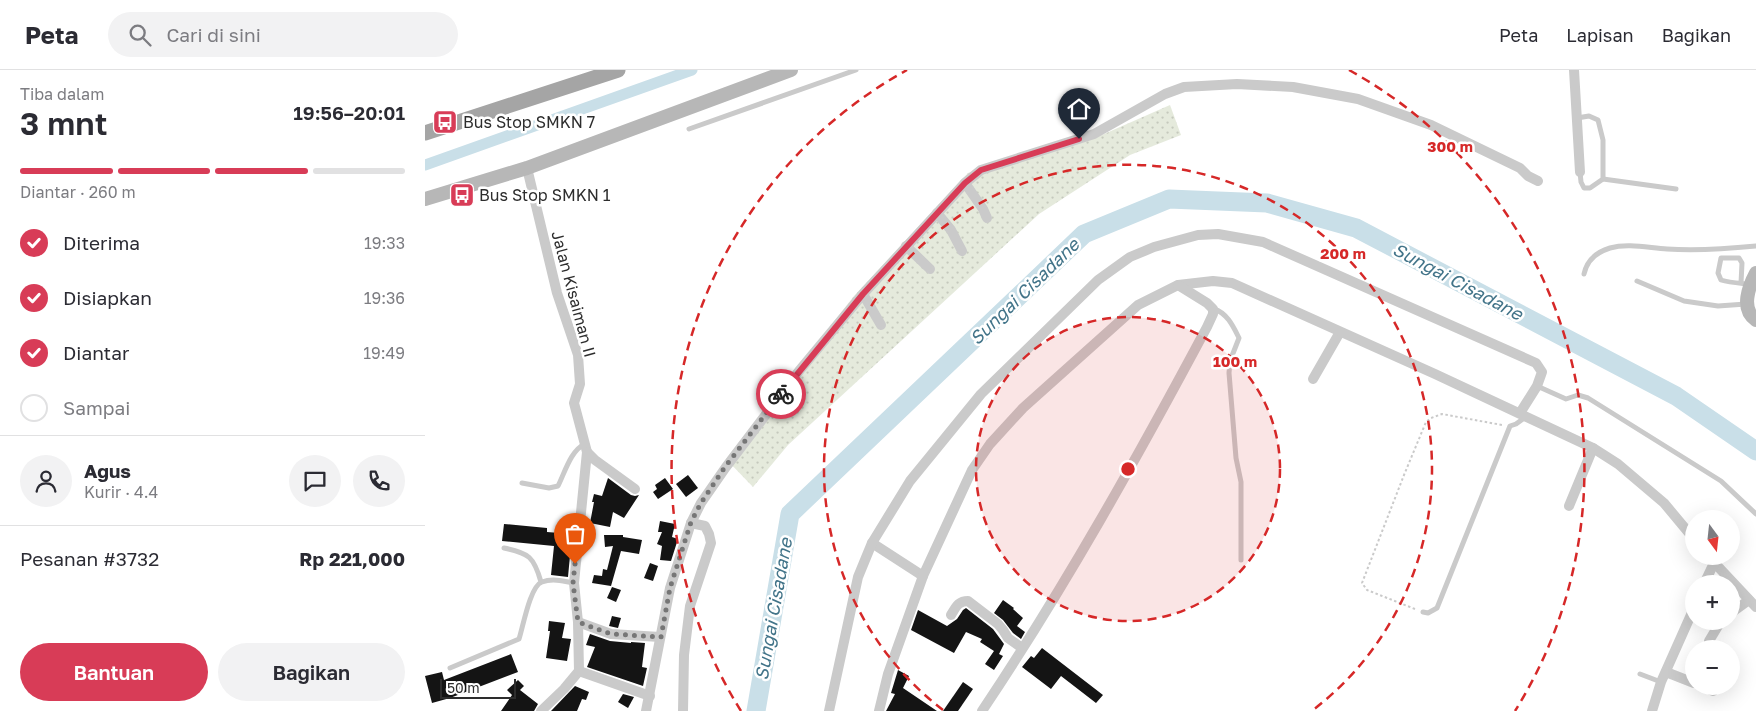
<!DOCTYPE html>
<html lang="id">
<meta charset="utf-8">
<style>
body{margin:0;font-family:"Golos Text",sans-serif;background:#f2f2f3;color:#2b2b33;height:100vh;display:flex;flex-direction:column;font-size:19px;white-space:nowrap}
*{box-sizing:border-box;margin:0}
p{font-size:16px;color:#7c7c81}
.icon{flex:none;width:28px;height:28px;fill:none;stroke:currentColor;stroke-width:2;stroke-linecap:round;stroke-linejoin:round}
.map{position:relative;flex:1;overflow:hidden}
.details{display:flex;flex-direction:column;background:#fff;width:425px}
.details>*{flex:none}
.needle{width:32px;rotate:165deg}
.tools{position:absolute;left:1260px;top:440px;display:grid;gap:10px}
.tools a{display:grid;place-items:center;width:55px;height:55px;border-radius:50%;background:#fff;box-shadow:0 5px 20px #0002;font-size:25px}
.scale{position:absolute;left:15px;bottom:12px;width:76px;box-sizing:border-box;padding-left:5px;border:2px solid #2d2d2d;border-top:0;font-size:14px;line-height:18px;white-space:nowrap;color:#2d2d2d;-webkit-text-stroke:4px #fff;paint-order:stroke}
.pin{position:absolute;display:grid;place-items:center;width:42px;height:42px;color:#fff;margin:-51px -21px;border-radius:50% 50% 50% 0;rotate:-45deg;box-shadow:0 0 5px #0007}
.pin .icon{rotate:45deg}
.courier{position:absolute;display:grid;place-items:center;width:50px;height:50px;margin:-25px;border:4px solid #d83c57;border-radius:50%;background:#fff;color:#222;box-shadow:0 1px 6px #0007}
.summary em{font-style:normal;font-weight:600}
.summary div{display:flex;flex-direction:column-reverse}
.summary{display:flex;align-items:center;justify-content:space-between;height:85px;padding:0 20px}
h1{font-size:32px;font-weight:600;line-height:38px}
.bar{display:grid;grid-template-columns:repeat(4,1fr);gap:8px 5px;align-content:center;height:60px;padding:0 20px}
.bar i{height:6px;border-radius:4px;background:#e1e1e2}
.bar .selected{background:#d83c57}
.bar p{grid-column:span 4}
.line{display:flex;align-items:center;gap:12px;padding:0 20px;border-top:1px solid #e1e1e2}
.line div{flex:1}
.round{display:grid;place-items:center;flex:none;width:52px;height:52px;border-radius:26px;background:#f2f2f3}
ol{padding:0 20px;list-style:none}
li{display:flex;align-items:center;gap:15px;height:55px}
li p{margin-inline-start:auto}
li .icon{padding:5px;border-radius:50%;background:#d83c57;color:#fff;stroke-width:4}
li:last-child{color:#7c7c81}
li i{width:28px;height:28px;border:2px solid #e1e1e2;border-radius:50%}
.action{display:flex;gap:10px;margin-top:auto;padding:10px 20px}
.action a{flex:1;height:58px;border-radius:30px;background:#d83c57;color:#fff;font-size:20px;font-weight:600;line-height:58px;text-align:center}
.action a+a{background:#f2f2f3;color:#2b2b33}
header{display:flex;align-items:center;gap:30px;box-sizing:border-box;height:70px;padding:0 25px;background:#fff;border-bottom:1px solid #e1e1e2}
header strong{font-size:24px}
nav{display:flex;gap:28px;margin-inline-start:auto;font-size:18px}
.search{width:350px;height:45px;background:#f2f2f3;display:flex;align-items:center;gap:12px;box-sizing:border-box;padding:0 18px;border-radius:28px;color:#7c7c81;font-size:19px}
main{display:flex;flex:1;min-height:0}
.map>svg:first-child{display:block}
</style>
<header>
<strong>Peta</strong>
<div class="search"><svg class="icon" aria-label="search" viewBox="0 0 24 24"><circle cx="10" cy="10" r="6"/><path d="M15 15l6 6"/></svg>Cari di sini</div>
<nav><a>Peta</a><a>Lapisan</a><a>Bagikan</a></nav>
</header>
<main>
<section class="details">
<div class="summary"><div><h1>3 mnt</h1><p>Tiba dalam</p></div><em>19:56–20:01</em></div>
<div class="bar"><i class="selected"></i><i class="selected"></i><i class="selected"></i><i></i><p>Diantar · 260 m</p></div>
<ol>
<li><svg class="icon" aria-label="check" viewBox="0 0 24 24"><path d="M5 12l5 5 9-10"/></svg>Diterima<p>19:33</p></li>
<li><svg class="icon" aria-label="check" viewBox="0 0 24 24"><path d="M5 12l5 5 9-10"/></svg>Disiapkan<p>19:36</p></li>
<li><svg class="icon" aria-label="check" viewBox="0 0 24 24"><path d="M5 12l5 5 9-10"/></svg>Diantar<p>19:49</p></li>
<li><i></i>Sampai</li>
</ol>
<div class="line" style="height:90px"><a class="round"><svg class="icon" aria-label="person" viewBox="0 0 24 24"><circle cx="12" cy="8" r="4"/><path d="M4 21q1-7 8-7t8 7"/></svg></a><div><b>Agus</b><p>Kurir · 4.4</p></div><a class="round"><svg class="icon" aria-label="chat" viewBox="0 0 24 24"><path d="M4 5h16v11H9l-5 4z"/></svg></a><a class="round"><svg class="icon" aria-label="phone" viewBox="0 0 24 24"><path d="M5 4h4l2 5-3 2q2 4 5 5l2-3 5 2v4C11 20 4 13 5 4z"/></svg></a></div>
<div class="line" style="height:65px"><div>Pesanan #3732</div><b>Rp 221,000</b></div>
<div class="action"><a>Bantuan</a><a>Bagikan</a></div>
</section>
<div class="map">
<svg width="1331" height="641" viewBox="0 0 1331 641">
<defs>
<pattern id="grass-dots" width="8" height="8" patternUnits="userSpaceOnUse" patternTransform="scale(1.25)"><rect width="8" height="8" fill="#e5eadc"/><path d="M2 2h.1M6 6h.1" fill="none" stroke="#c5c9bd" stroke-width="1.8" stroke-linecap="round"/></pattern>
</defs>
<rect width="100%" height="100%" fill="#fff"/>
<polygon fill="url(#grass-dots)" points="745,35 756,65 705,85 614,144 363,375 328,417 301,389 429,226 543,103 670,68"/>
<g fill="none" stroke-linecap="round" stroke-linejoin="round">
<polyline stroke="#c9dfe8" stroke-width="11" points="0,95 267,0"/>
<polyline stroke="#c9dfe8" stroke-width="19" points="331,641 365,444 659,164 744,129 842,133 931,158 1251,326 1331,381"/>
</g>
<g fill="#141414">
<polygon points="263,405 273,418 261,427 251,414"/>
<polygon points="183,408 206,425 210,426 214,425 199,448 188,442 185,457 165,453 169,432 167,432 169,424 177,426"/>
<polygon points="240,408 248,419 233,429 228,422 232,419 230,415"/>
<polygon points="235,451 250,454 247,467 253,469 246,491 235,490 237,476 232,474 237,462 233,462"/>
<polygon points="79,454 122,458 122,462 147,464 143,507 126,505 129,476 77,471"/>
<polygon points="179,465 198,465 198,467 217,470 214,484 196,481 186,516 167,513 169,505 177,506 178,499 182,500 188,476 180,477"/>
<polygon points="225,493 233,496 228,511 219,508"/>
<polygon points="187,517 196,520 191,532 182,528"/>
<polygon points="578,530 589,538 588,539 598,548 592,556 600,562 596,569 588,563 578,550 569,543"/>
<polygon points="541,538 568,559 579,574 574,584 578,586 569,600 560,594 569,581 555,572 557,569 541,562 529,583 486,560 493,540 522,556 532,549 538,540"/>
<polygon points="187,546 196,548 193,558 184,556"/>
<polygon points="124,551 140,553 137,568 146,569 142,591 121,588 125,561 123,561"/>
<polygon points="165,564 185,571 206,573 206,572 220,573 217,597 222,598 218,616 162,597 170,577 161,575"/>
<polygon points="617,578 678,625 671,633 636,606 626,619 597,597 606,586 609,588"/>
<polygon points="86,584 93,602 25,628 7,633 0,606 17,602 19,610"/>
<polygon points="473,600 484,606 478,618 512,641 461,641 470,624 466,623"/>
<polygon points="93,610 99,616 95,620 113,634 109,641 76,641 87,625 82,620"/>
<polygon points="538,612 548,619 533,641 518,641"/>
<polygon points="150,616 164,622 161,630 157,629 152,641 126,641"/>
<polygon points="198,624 209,627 203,638 193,632"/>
</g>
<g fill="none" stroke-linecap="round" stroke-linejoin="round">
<polyline stroke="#cacaca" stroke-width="2" stroke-dasharray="2.5 2.5" stroke-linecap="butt" points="990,539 942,520 937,513 979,405 1001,352 1006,348 1017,344 1077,355"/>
<g stroke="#cacaca" stroke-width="5">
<polyline points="1152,48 1164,46 1173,50 1178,70 1178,109 1165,118 1159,118 1156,112 1155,102"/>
<polyline points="264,59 431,0"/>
<polyline points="1178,109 1251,119"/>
<path d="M1159,204c3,-14 13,-22 26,-26 18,-5 39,0 57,1 30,2 59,0 89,-3"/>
<polyline points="1212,211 1259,231 1293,236 1321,234"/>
<path d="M1316,213l1,-20 -3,-5h-18l-3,15 3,7c9,3 19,3 29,4"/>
<path d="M789,239c13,4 19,17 25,29l-9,23 -1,12 7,85 5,24v78"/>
<polyline points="1112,316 1141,329 1153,325 1163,328 1296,411 1331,444"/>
<path d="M97,413l27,5 9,-2c7,-14 13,-36 27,-42"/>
<path d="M79,478c25,5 30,9 37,34"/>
<polyline points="998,542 1003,543 1012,538 1085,356 1091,354 1102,346"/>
<path d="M25,598l69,-29c4,-12 11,-53 23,-57 10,-4 22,-1 32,1"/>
<polyline points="1215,604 1236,612"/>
</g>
<g stroke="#cacaca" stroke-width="10">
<polyline points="1149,0 1155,102"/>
<polyline points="102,98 132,223 153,285 155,314 149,333 162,382 149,513 153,552 154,601 139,619 116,641"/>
<polyline points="540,113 558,139 562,148"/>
<polyline points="512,143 526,160 537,181"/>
<polyline points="481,176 505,199"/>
<polyline points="438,224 456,255"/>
<polyline points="888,309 915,262"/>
<polyline points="162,382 170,390 210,419"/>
<polyline points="1144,436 1168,378"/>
<polyline points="447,473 498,506"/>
<polyline points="1283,486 1331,537"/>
<polyline points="1279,514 1289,493"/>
<polyline points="1306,543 1324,530"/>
<path d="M526,545c5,-8 7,-14 17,-14l30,23 5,6 5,8 14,10"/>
<polyline points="153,552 186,564 235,567"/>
<polyline points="1284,571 1296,551"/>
<polyline points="154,601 225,626"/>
<polyline points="1241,602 1269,613"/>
<polyline points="1276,616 1288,621"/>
<polyline points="221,641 245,518 266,453 276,433 301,397 374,301 438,224 540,113 556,100 669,64 740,24 759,17 812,14 868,17 933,29 1006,55 1095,98 1103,106 1113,111"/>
<polyline points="258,641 259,585 265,536 286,473 284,464 280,456 266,453"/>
<polyline points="404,641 433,507 447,473 485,411 556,324 673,210 705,187 729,177 773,165 793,164 838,172 1111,293 1117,302 1112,316 1095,343"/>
<polyline points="454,641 463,604 498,506 547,400 565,374 598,338 713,235 753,215 788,211 807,213 1010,304 1168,378 1193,394 1239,433 1269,469"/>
<path d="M557,641c83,-124 155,-253 225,-384l6,-13v-5l-6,-6 -29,-18"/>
<polyline points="1227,641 1236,612 1269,538"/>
</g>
<g stroke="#b7b7b7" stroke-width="14">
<polyline points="0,129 102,98 366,0"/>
<path d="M1331,203c-7,13 -16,36 0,47"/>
</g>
<polyline stroke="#a5a5a5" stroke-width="15" points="0,63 193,0"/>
</g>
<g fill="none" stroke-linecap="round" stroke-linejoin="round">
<polyline stroke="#767676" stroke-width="5" stroke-dasharray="0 9" points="150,494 148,513 153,552 186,564 236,567 245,518 266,452 276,433 300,397 356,324"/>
<polyline stroke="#d83c57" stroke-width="6" points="356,324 438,224 540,113 556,100 654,69"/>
</g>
<circle cx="703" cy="399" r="152" fill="#d62828" fill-opacity=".12"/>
<g fill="none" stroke="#d62828" stroke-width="2.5" stroke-dasharray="9 6">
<circle cx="703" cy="399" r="152"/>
<path d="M518 640A304 304 0 1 1 888 640"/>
<path d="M316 641A456 456 0 0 1 482 0M924 0A456 456 0 0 1 1090 641"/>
</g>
<defs>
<symbol id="bus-square" viewBox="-11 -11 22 22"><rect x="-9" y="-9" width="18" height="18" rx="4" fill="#d83c57" stroke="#fff"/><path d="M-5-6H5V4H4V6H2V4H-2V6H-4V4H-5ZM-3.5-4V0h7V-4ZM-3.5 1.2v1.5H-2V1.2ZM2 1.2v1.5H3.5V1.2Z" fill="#fff"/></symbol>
</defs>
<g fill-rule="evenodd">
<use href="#bus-square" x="6" y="38" width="28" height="28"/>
<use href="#bus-square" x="23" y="111" width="28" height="28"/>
</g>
<g text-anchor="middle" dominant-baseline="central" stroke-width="5" stroke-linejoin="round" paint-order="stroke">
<g font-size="16" fill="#2d2d2d" stroke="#fff" text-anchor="start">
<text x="38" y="52">Bus Stop SMKN 7</text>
<text x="54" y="125">Bus Stop SMKN 1</text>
</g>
<g font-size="16" fill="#2d2d2d" stroke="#fff">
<text transform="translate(149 224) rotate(75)">Jalan Kisaiman II</text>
</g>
<g font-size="18" font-style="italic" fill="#427489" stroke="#fff">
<text transform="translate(1033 211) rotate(28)">Sungai Cisadane</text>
<text transform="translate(599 221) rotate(-44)">Sungai Cisadane</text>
<text transform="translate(348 539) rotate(-80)">Sungai Cisadane</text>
</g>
</g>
<circle cx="703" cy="399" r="8" fill="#d62828" stroke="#fff" stroke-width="2.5"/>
<g font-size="15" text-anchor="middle" font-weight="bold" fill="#d62828" stroke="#fff" stroke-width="5" stroke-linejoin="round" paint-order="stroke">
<text x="1025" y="82">300 m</text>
<text x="918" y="189">200 m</text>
<text x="810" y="297">100 m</text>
</g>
</svg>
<div class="tools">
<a><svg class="needle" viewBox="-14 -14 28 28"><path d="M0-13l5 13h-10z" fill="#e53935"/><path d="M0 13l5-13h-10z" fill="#7c7c81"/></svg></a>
<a>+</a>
<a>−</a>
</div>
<div class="scale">50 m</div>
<div class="pin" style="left:150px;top:494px;background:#ea580c"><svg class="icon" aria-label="bag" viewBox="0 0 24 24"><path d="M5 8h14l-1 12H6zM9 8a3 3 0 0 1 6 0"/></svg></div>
<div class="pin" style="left:654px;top:69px;background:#1f2937"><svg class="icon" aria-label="home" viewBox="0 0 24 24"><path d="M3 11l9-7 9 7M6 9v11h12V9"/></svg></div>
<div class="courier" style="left:356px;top:324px"><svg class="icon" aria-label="bike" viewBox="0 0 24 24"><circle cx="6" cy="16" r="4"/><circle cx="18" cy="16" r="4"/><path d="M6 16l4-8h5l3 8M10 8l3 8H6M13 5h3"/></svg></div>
</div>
</main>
